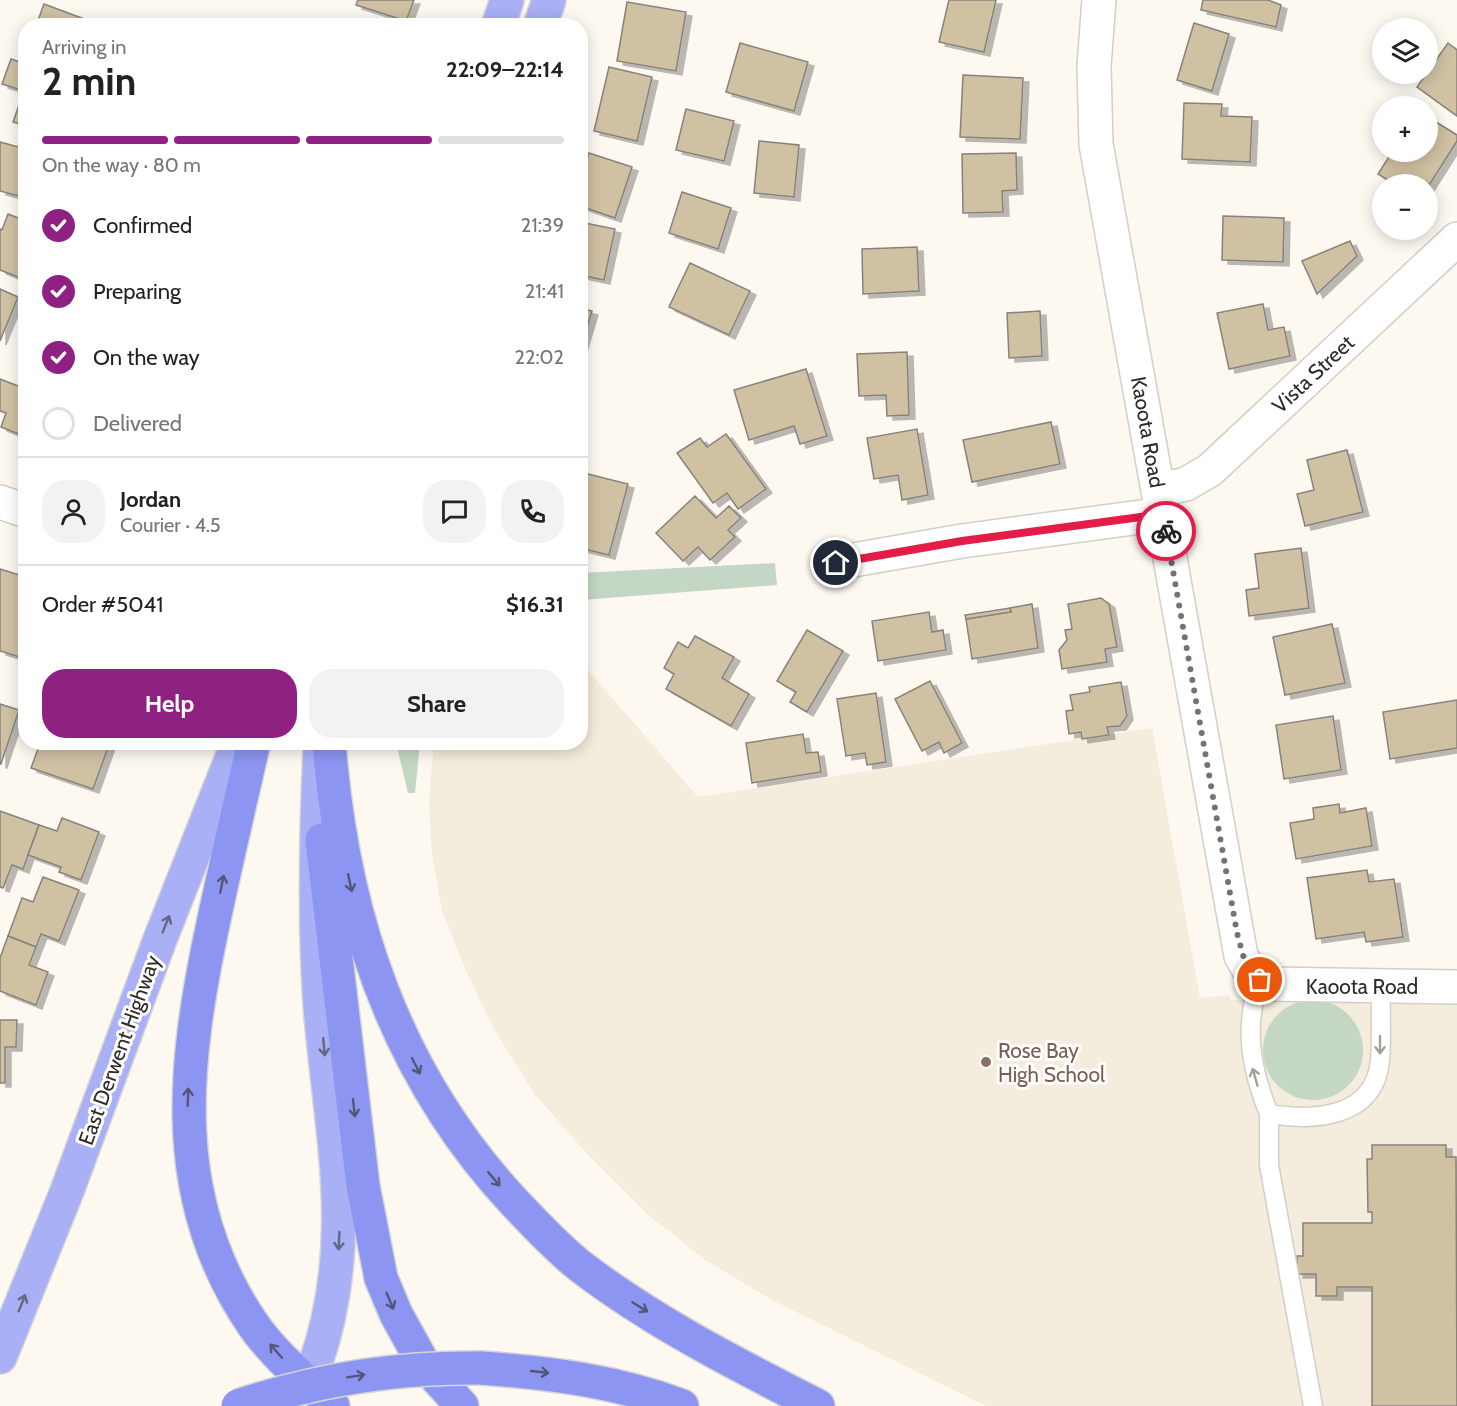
<!DOCTYPE html>
<meta charset="utf-8">
<style>
body{margin:0;font-family:Cabin,sans-serif;background:#f2f2f2;color:#222;height:100vh;display:flex;flex-direction:column;font-size:22px;white-space:nowrap}
*{box-sizing:border-box;margin:0}
p{font-size:20px;color:#767676}
.icon{flex:none;width:33px;height:33px;fill:none;stroke:currentColor;stroke-width:2;stroke-linecap:round;stroke-linejoin:round}
.map{position:relative;flex:1;overflow:hidden}
.panel{position:absolute;left:18px;top:18px;width:570px;height:732px;display:flex;flex-direction:column;background:#fff;border-radius:24px;box-shadow:0 3px 15px #0003}
.panel>*{flex:none}
.tools{position:absolute;left:1372px;top:18px;display:grid;gap:12px}
.tools a{display:grid;place-items:center;width:66px;height:66px;border-radius:50%;background:#fff;box-shadow:0 3px 15px #0003;font-size:30px}
.pin{position:absolute;display:grid;place-items:center;width:51px;height:51px;color:#fff;margin:-26px;border:3px solid #fff;border-radius:50%;box-shadow:0 2px 6px #0007}
.courier{position:absolute;display:grid;place-items:center;width:60px;height:60px;margin:-30px;border:4px solid #e11d48;border-radius:50%;background:#fff;color:#222;box-shadow:0 2px 8px #0007}
.head em{font-style:normal;font-weight:700}
.head div{display:flex;flex-direction:column-reverse}
.head{display:flex;align-items:center;justify-content:space-between;height:102px;padding:0 24px}
h1{font-size:39px;font-weight:700;line-height:45px}
.bar{display:grid;grid-template-columns:repeat(4,1fr);gap:9px 6px;align-content:center;height:72px;padding:0 24px}
.bar i{height:8px;border-radius:4px;background:#e0e0e0}
.bar .current{background:#8f2183}
.bar p{grid-column:span 4}
.line{display:flex;align-items:center;gap:15px;padding:0 24px;border-top:2px solid #e0e0e0}
.line div{flex:1}
.round{display:grid;place-items:center;flex:none;width:63px;height:63px;border-radius:24px;background:#f2f2f2}
ol{padding:0 24px;list-style:none}
li{display:flex;align-items:center;gap:18px;height:66px}
li p{margin-inline-start:auto}
li .icon{padding:6px;border-radius:50%;background:#8f2183;color:#fff;stroke-width:4}
li:last-child{color:#767676}
li i{width:33px;height:33px;border:3px solid #e0e0e0;border-radius:50%}
.action{display:flex;gap:12px;margin-top:auto;padding:12px 24px}
.action a{flex:1;height:69px;border-radius:24px;background:#8f2183;color:#fff;font-size:24px;font-weight:700;line-height:69px;text-align:center}
.action a+a{background:#f2f2f2;color:#222}
.map>svg:first-child{display:block}
</style>
<div class="map">
<svg width="1457" height="1406" viewBox="0 0 1457 1406">
<defs>
<filter id="shadow"><feDropShadow dx="6" dy="4" stdDeviation="0" flood-color="#0004"/></filter>
</defs>
<rect width="100%" height="100%" fill="#fdf9f1"/>
<polygon fill="#f4ecdd" points="581,662 698,797 1152,728 1200,998 1230,995 1231,1000 1313,999 1457,1004 1457,1406 986,1406 772,1300 704,1259 647,1214 592,1159 535,1095 494,1029 465,969 442,910 432,856 429,801 434,743 580,742"/>
<g fill="#c4d7c4">
<polygon points="775,563 777,585 581,600 581,573"/>
<polygon points="396,743 420,743 415,793 408,793"/>
<circle cx="1313" cy="1050" r="50"/>
</g>
<g fill="#d0c1a3" stroke="#87837c" stroke-width="1.5" filter="url(#shadow)">
<polygon points="358,0 414,0 406,21 356,5"/>
<polygon points="949,0 996,0 984,52 939,42"/>
<polygon points="1203,0 1268,0 1281,5 1276,27 1201,10"/>
<polygon points="627,2 686,12 676,71 617,61"/>
<polygon points="44,4 95,23 94,26 36,26"/>
<polygon points="1194,23 1229,34 1212,91 1177,80"/>
<polygon points="740,43 808,62 794,111 726,92"/>
<polygon points="1448,43 1457,50 1457,116 1417,87"/>
<polygon points="11,59 26,64 26,126 13,122 24,91 2,84"/>
<polygon points="609,67 652,77 637,141 594,131"/>
<polygon points="963,75 1023,78 1020,139 960,137"/>
<polygon points="1184,103 1222,104 1221,116 1252,117 1250,162 1182,159"/>
<polygon points="686,109 734,121 724,161 676,150"/>
<polygon points="1428,117 1457,135 1457,141 1428,187 1428,184 1394,184 1378,174 1392,152 1428,152"/>
<polygon points="759,141 799,145 794,197 754,193"/>
<polygon points="0,142 26,149 26,198 0,191"/>
<polygon points="589,153 632,167 615,218 580,206 580,179"/>
<polygon points="1016,153 1017,190 1002,191 1003,212 963,213 962,154"/>
<polygon points="682,192 731,208 718,249 669,233"/>
<polygon points="8,214 26,221 26,246 22,256 26,258 18,277 0,270 0,229 2,230"/>
<polygon points="1223,216 1284,218 1283,262 1222,260"/>
<polygon points="580,222 615,229 604,280 580,275"/>
<polygon points="1350,241 1357,256 1317,294 1302,261"/>
<polygon points="917,247 919,291 863,294 862,249"/>
<polygon points="690,263 750,291 729,335 669,307"/>
<polygon points="0,289 18,297 0,341"/>
<polygon points="1263,304 1268,330 1284,327 1290,356 1229,369 1217,313"/>
<polygon points="580,308 592,311 580,351"/>
<polygon points="1040,311 1042,356 1009,358 1007,313"/>
<polygon points="907,352 909,415 887,416 886,395 859,396 857,354"/>
<polygon points="806,369 827,436 800,444 794,426 749,440 734,390"/>
<polygon points="0,379 26,389 26,437 1,427 6,413 0,411"/>
<polygon points="1051,422 1060,464 972,482 963,440"/>
<polygon points="917,429 928,495 902,500 898,475 874,479 867,438"/>
<polygon points="726,434 766,489 738,509 727,493 713,503 677,453 700,438 707,447"/>
<polygon points="1347,450 1363,512 1305,526 1297,494 1314,490 1307,460"/>
<polygon points="580,472 628,484 609,555 580,548"/>
<polygon points="695,496 716,518 729,506 741,518 728,530 735,537 710,560 698,547 683,561 656,533"/>
<polygon points="1301,548 1309,608 1249,616 1246,590 1259,588 1255,554"/>
<polygon points="0,569 26,577 26,659 0,651"/>
<polygon points="1101,598 1109,604 1117,647 1105,649 1107,662 1062,669 1059,650 1067,640 1065,630 1072,629 1068,604"/>
<polygon points="1032,604 1038,648 972,659 966,619 1011,612 1010,608"/>
<polygon points="1010,608 1011,612 966,619 965,615"/>
<polygon points="929,612 932,632 943,630 946,650 878,661 872,621"/>
<polygon points="1332,624 1345,683 1285,695 1273,637"/>
<polygon points="807,630 843,651 807,712 790,702 796,692 777,681"/>
<polygon points="695,636 734,657 722,678 749,694 731,726 666,689 674,674 664,668 678,642 688,648"/>
<polygon points="930,681 962,743 944,753 939,742 922,751 895,699"/>
<polygon points="1121,682 1127,716 1120,726 1107,727 1109,735 1082,739 1081,732 1069,734 1066,711 1073,710 1070,695 1090,692 1089,687"/>
<polygon points="876,693 886,762 867,765 865,753 846,756 837,699"/>
<polygon points="1457,700 1457,748 1390,759 1383,712"/>
<polygon points="0,704 19,710 1,764 0,764"/>
<polygon points="1333,716 1341,770 1284,779 1276,725"/>
<polygon points="803,734 806,753 818,752 821,772 752,783 746,743"/>
<polygon points="37,742 110,742 93,789 31,768 39,746"/>
<polygon points="1339,804 1340,813 1366,808 1372,846 1296,859 1290,823 1314,819 1313,808"/>
<polygon points="0,811 39,825 23,869 12,865 3,888 0,887"/>
<polygon points="62,818 99,832 81,880 59,872 61,867 28,855 39,825 57,831"/>
<polygon points="1367,870 1369,882 1394,879 1403,937 1366,942 1364,932 1316,939 1307,878"/>
<polygon points="43,877 79,890 59,941 41,934 36,947 8,936 22,898 33,902"/>
<polygon points="8,936 36,947 29,965 48,972 36,1005 0,991 0,958"/>
<polygon points="0,1020 17,1020 16,1047 5,1047 5,1083 0,1083"/>
<polygon points="1372,1145 1446,1145 1446,1157 1456,1157 1457,1406 1372,1406 1372,1287 1337,1287 1337,1296 1316,1296 1316,1274 1297,1274 1297,1256 1303,1256 1303,1223 1372,1223 1372,1212 1368,1212 1367,1159 1372,1159"/>
</g>
<g fill="none" stroke-linecap="round" stroke-linejoin="round">
<defs>
<g id="service">
<path d="M1260,980c-17,47 -9,89 9,134 43,7 105,5 111,-53 2,-25 0,-50 1,-75"/>
<polyline points="1269,1114 1269,1165 1313,1406"/>
</g>
<g id="minor">
<polyline points="1099,0 1094,66 1096,144 1241,956 1251,973 1268,984 1457,987"/>
<polyline points="1159,490 1186,484 1210,470 1457,239"/>
<polyline points="0,502 26,511"/>
<polyline points="836,563 962,541 1163,514"/>
</g>
<g id="primary">
<polyline points="498,26 507,0"/>
<polyline points="540,26 549,0"/>
<polyline points="0,1357 67,1191 159,942 238,742"/>
<path d="M315,1365c44,-125 15,-234 5,-360 -6,-85 -4,-171 0,-255"/>
</g>
<g id="trunk">
<path d="M254,742c-14,61 -28,121 -41,182 -30,141 -46,276 41,402 21,30 52,55 79,80"/>
<path d="M329,742c13,174 66,333 186,461 21,22 41,44 65,63 73,56 156,98 238,140"/>
<polyline points="322,840 363,1186 381,1278 396,1314 423,1363 462,1406"/>
<path d="M481,1368c69,5 136,13 201,38"/>
</g>
</defs>
<use href="#service" stroke="#d3cec6" stroke-width="21"/>
<use href="#minor" stroke="#d3cec6" stroke-width="36"/>
<use href="#primary" stroke="#d5d5d4" stroke-width="36"/>
<use href="#trunk" stroke="#d5d5d4" stroke-width="36"/>
<use href="#service" stroke="#fff" stroke-width="18"/>
<use href="#minor" stroke="#fff" stroke-width="33"/>
<use href="#primary" stroke="#a9b0f5" stroke-width="33"/>
<use href="#trunk" stroke="#8c96f2" stroke-width="33"/>
<defs>
<path id="trunk-bridge" d="M238,1406c80,-27 159,-39 243,-38"/>
</defs>
<use href="#trunk-bridge" stroke="#d5d5d4" stroke-width="36" stroke-linecap="butt"/>
<use href="#trunk-bridge" stroke="#8c96f2" stroke-width="33"/>
</g>
<defs><path id="oneway-shaft" d="M-6 0H5M1.5-3L5.5 0L1.5 3" fill="none" stroke-width="1.6" stroke-linecap="round" stroke-linejoin="round" transform="scale(1.5)"/></defs>
<g stroke="#535679">
<use href="#oneway-shaft" transform="translate(350 883) rotate(78)"/>
<use href="#oneway-shaft" transform="translate(222 884) rotate(-78)"/>
<use href="#oneway-shaft" transform="translate(416 1066) rotate(63)"/>
<use href="#oneway-shaft" transform="translate(188 1097) rotate(-88)"/>
<use href="#oneway-shaft" transform="translate(354 1108) rotate(83)"/>
<use href="#oneway-shaft" transform="translate(494 1179) rotate(50)"/>
<use href="#oneway-shaft" transform="translate(390 1301) rotate(67)"/>
<use href="#oneway-shaft" transform="translate(640 1307) rotate(32)"/>
<use href="#oneway-shaft" transform="translate(276 1351) rotate(-131)"/>
<use href="#oneway-shaft" transform="translate(540 1372) rotate(6)"/>
<use href="#oneway-shaft" transform="translate(356 1376) rotate(-9)"/>
</g>
<g stroke="#656784">
<use href="#oneway-shaft" transform="translate(166 924) rotate(-68)"/>
<use href="#oneway-shaft" transform="translate(324 1047) rotate(85)"/>
<use href="#oneway-shaft" transform="translate(339 1241) rotate(93)"/>
<use href="#oneway-shaft" transform="translate(22 1303) rotate(-68)"/>
</g>
<g stroke="#a0a09e">
<use href="#oneway-shaft" transform="translate(1380 1045) rotate(90)"/>
<use href="#oneway-shaft" transform="translate(1255 1077) rotate(-106)"/>
</g>
<g fill="none" stroke-linecap="round" stroke-linejoin="round">
<polyline stroke="#76736e" stroke-width="6" stroke-dasharray="0 10.8" points="1166,531 1237,933 1246,966 1260,980"/>
<polyline stroke="#e11d48" stroke-width="8" points="836,563 962,541 1163,514 1166,531"/>
</g>
<circle fill="#8d6e63" stroke="#fff" stroke-width="2" cx="986" cy="1062" r="6"/>
<g text-anchor="middle" dominant-baseline="central" stroke-width="6" stroke-linejoin="round" paint-order="stroke">
<g font-size="21" fill="#2d2b28" stroke="#fff">
<text transform="translate(1313 374) rotate(-43)">Vista Street</text>
<text transform="translate(1148 432) rotate(80)">Kaoota Road</text>
<text x="1362" y="986">Kaoota Road</text>
<text transform="translate(119 1050) rotate(-70)">East Derwent Highway</text>
</g>
<g font-size="21" fill="#785e54" stroke="#fff" text-anchor="start">
<text x="998" y="1050">Rose Bay<tspan x="998" dy="24">High School</tspan></text>
</g>
</g>
</svg>
<div class="tools">
<a><svg class="icon" aria-label="layers" viewBox="0 0 24 24"><path d="M12 4l9 5-9 5-9-5zM3 14l9 5 9-5"/></svg></a>
<a>+</a>
<a>−</a>
</div>
<div class="pin" style="left:1260px;top:980px;background:#ea580c"><svg class="icon" aria-label="bag" viewBox="0 0 24 24"><path d="M5 8h14l-1 12H6zM9 8a3 3 0 0 1 6 0"/></svg></div>
<div class="pin" style="left:836px;top:563px;background:#1f2937"><svg class="icon" aria-label="home" viewBox="0 0 24 24"><path d="M3 11l9-7 9 7M6 9v11h12V9"/></svg></div>
<div class="courier" style="left:1166px;top:531px"><svg class="icon" aria-label="bike" viewBox="0 0 24 24"><circle cx="6" cy="16" r="4"/><circle cx="18" cy="16" r="4"/><path d="M6 16l4-8h5l3 8M10 8l3 8H6M13 5h3"/></svg></div>
<section class="panel">
<div class="head"><div><h1>2 min</h1><p>Arriving in</p></div><em>22:09–22:14</em></div>
<div class="bar"><i class="current"></i><i class="current"></i><i class="current"></i><i></i><p>On the way · 80 m</p></div>
<ol>
<li><svg class="icon" aria-label="check" viewBox="0 0 24 24"><path d="M5 12l5 5 9-10"/></svg>Confirmed<p>21:39</p></li>
<li><svg class="icon" aria-label="check" viewBox="0 0 24 24"><path d="M5 12l5 5 9-10"/></svg>Preparing<p>21:41</p></li>
<li><svg class="icon" aria-label="check" viewBox="0 0 24 24"><path d="M5 12l5 5 9-10"/></svg>On the way<p>22:02</p></li>
<li><i></i>Delivered</li>
</ol>
<div class="line" style="height:108px"><a class="round"><svg class="icon" aria-label="person" viewBox="0 0 24 24"><circle cx="12" cy="8" r="4"/><path d="M4 21q1-7 8-7t8 7"/></svg></a><div><b>Jordan</b><p>Courier · 4.5</p></div><a class="round"><svg class="icon" aria-label="chat" viewBox="0 0 24 24"><path d="M4 5h16v11H9l-5 4z"/></svg></a><a class="round"><svg class="icon" aria-label="phone" viewBox="0 0 24 24"><path d="M5 4h4l2 5-3 2q2 4 5 5l2-3 5 2v4C11 20 4 13 5 4z"/></svg></a></div>
<div class="line" style="height:78px"><div>Order #5041</div><b>$16.31</b></div>
<div class="action"><a>Help</a><a>Share</a></div>
</section>
</div>
